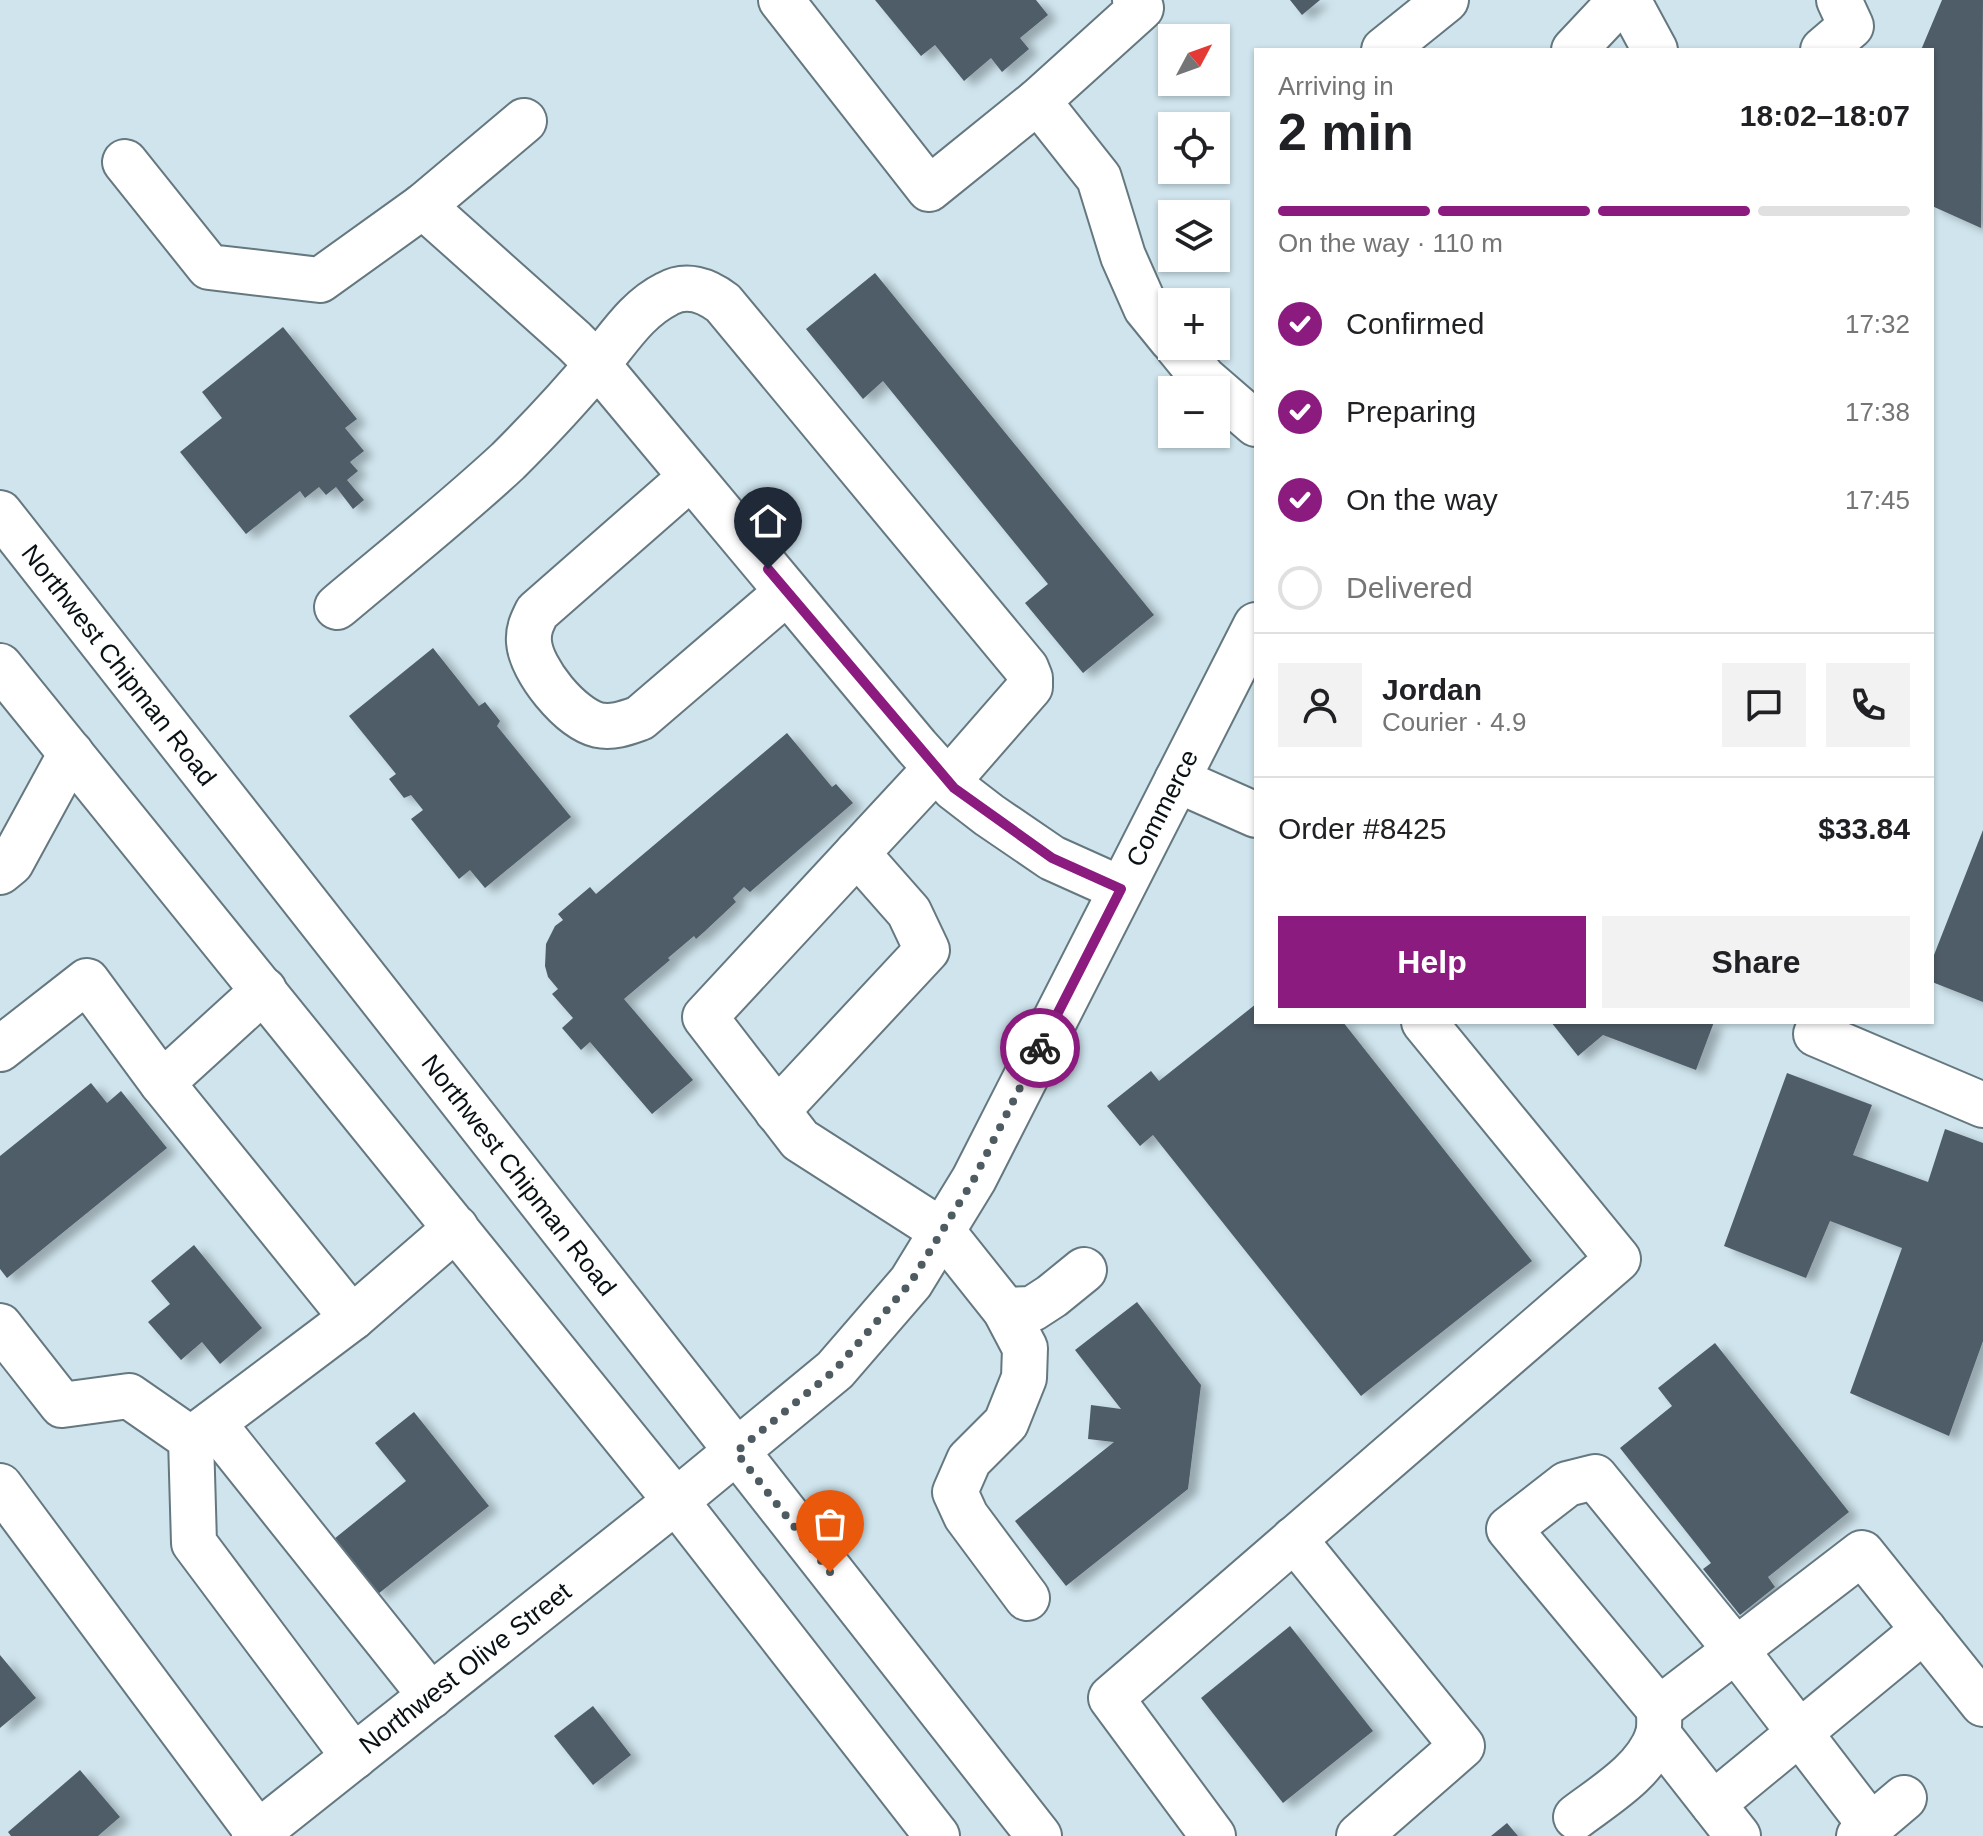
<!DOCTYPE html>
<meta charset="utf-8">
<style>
body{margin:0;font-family:Arial,sans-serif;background:#f2f2f2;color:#202124;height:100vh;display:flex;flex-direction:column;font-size:30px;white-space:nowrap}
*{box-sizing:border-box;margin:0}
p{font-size:26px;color:#757577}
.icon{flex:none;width:44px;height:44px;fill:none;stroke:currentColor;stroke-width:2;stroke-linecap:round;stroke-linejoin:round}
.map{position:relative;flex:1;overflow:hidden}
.details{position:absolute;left:1254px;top:48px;width:680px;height:976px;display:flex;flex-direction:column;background:#fff;border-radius:0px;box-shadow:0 2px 6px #0004}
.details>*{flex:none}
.needle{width:52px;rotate:49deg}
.buttons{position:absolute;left:1158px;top:24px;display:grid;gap:16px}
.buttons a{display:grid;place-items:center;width:72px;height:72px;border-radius:0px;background:#fff;box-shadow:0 2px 6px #0004;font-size:40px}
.pin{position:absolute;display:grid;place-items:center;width:68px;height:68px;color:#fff;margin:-82px -34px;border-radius:50% 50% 50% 0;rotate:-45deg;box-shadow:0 0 8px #0007}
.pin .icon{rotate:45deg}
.courier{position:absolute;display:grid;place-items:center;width:80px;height:80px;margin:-40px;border:6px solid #8b1b7f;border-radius:50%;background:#fff;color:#222;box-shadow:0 2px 10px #0007}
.head em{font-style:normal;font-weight:600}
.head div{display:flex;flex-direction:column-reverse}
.head{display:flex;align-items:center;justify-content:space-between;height:136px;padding:0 24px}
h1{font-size:52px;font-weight:600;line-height:60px}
.bar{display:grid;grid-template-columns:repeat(4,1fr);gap:12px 8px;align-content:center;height:96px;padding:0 24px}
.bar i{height:10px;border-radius:6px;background:#e0e0e0}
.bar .active{background:#8b1b7f}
.bar p{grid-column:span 4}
.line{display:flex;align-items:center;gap:20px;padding:0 24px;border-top:2px solid #e0e0e0}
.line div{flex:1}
.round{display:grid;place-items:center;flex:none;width:84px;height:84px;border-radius:0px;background:#f2f2f2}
ol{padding:0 24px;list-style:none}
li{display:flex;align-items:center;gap:24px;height:88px}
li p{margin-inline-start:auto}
li .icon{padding:8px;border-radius:50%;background:#8b1b7f;color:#fff;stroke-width:4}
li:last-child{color:#757577}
li i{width:44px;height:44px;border:4px solid #e0e0e0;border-radius:50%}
.primary-button{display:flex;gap:16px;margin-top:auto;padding:16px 24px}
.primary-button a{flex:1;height:92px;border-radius:0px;background:#8b1b7f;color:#fff;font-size:32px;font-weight:600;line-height:92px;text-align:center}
.primary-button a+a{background:#f2f2f2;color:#202124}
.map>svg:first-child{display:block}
</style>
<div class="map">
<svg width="1983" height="1836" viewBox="0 0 1983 1836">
<defs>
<filter id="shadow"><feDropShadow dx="9" dy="5" stdDeviation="4" flood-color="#0004"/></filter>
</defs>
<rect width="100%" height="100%" fill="#cfe4ed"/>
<g fill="#505d69" filter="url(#shadow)">
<polygon points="875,0 1036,0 1048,15 1020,38 1029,49 1002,72 991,58 964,81 935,45 921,56"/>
<polygon points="1290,0 1320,0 1302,15"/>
<polygon points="1942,0 1983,0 1981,228 1932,206 1932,50 1921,50"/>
<polygon points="875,273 1154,615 1083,673 1025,603 1048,584 883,381 863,399 806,329"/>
<polygon points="283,327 357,419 345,428 364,451 350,462 358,471 347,480 364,500 353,509 336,487 326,495 319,487 305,498 300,491 246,534 180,452 222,418 202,392"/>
<polygon points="433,648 479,706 485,702 500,721 497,726 571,817 485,888 470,870 459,879 411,819 423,810 411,795 404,798 389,779 396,774 349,716"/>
<polygon points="787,733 832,787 836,784 853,803 750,892 744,887 733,898 736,902 704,932 696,939 694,936 668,958 670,960 624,999 693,1080 652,1114 590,1042 581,1050 562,1028 573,1018 552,994 558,989 548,977 545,966 546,944 555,926 563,920 558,914 590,887 596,894"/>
<polygon points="1983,830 1983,1002 1932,982 1932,960"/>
<polygon points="1256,1004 1256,1022 1343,1022 1532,1261 1361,1396 1153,1135 1140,1146 1107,1106 1151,1071 1159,1081"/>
<polygon points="1551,1022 1714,1022 1696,1070 1603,1035 1578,1056"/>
<polygon points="1787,1073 1872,1105 1853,1155 1928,1182 1945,1129 1983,1143 1983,1341 1949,1436 1850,1393 1902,1248 1830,1221 1806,1278 1724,1246"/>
<polygon points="91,1083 107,1103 121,1091 167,1148 7,1278 0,1269 0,1156"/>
<polygon points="194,1245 262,1328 220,1364 202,1342 181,1360 148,1322 170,1304 151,1281"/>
<polygon points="1137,1302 1201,1385 1188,1489 1066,1586 1015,1521 1114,1442 1088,1439 1091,1405 1121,1409 1075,1350"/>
<polygon points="1715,1343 1849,1512 1768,1577 1775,1587 1740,1615 1703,1569 1711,1563 1620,1448 1672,1406 1658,1388"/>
<polygon points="414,1412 489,1506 378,1594 334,1539 406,1481 375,1443"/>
<polygon points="1290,1626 1373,1731 1283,1803 1201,1698"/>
<polygon points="0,1655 36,1698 0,1728"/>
<polygon points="593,1706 631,1755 593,1785 554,1736"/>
<polygon points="80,1770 120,1817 98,1836 11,1836 8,1832"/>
<polygon points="1507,1823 1518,1836 1491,1836"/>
</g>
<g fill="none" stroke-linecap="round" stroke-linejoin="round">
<defs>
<g id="minor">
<polyline points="781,0 929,189 1038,101 1141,8 1135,0"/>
<polyline points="1628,0 1655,50"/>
<polyline points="1384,50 1446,0"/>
<polyline points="1574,50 1621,0"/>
<polyline points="1823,50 1851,26 1839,0"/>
<polyline points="1038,101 1099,178 1123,256 1146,308 1172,340"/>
<polyline points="125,162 209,267 320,280 423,206 524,121"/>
<polyline points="423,206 574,341 597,364 917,747 954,788 989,815 1052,858 1121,889"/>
<polyline points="1177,346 1204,379 1256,424"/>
<path d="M691,477l-154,135c-5,10 -9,18 -8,30 2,28 41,76 69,83 15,3 28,-2 42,-7l147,-126"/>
<path d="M337,607c57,-48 116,-95 171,-146 31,-31 63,-65 91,-99 21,-25 38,-53 68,-68 19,-11 39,-4 56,9l303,365 4,10v9l-82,94"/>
<polyline points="936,768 705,1017 800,1140 942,1231 1005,1310 1025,1348 1024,1378 1006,1423 969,1460 955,1492 966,1516 1027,1598"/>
<polyline points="1177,780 1256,815"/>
<polyline points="0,872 11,863 71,753"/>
<polyline points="1816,1034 1983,1105"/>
<polyline points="0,1049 87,981 162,1083 264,990"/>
<polyline points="162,1083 352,1318 456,1228"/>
<polyline points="777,1111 927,950 909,912 857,853"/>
<polyline points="1005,1310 1032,1309 1052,1296 1084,1270"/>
<polyline points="0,1326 62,1405 129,1396 191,1439 194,1543 354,1757"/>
<polyline points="213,1423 431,1696"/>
<polyline points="191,1439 352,1318"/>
<polyline points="0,1486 258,1833"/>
<polyline points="1294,1539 1462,1746 1359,1836"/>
<polyline points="1659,1709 1509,1529 1567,1484 1595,1477 1736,1650 1871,1826"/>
<polyline points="1658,1734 1738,1836"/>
<polyline points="1713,1804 1924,1630"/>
<path d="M1576,1817c29,-22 70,-46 82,-82 2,-8 1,-18 1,-26l203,-156 121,151"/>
<polyline points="254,1836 676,1501 835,1370 911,1282 974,1179 1256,625"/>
<polyline points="1213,1836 1111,1698 1618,1259 1424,1022"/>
<polyline points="1859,1836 1904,1798"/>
</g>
<g id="major">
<polyline points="0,513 1039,1836"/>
<polyline points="0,666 676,1501 937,1836"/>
</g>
</defs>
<use href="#minor" stroke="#65787f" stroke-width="48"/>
<use href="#major" stroke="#65787f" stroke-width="48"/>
<use href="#minor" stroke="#fff" stroke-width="44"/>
<use href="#major" stroke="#fff" stroke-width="44"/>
</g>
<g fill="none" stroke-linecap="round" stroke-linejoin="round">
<polyline stroke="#4e5b60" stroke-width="8" stroke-dasharray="0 14.4" points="830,1572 736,1452 835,1370 911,1282 974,1179 1040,1048"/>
<polyline stroke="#8b1b7f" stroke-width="10" points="768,569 954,788 1052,858 1121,889 1040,1048"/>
</g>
<g text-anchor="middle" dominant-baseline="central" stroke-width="8" stroke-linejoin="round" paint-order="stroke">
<g font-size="26" fill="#091114" stroke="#fff">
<text transform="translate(119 665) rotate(52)">Northwest Chipman Road</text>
<text transform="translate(1162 808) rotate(-63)">Commerce</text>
<text transform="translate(519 1175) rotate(52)">Northwest Chipman Road</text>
<text transform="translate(465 1668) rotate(-38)">Northwest Olive Street</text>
</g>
</g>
</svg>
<div class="buttons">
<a><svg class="needle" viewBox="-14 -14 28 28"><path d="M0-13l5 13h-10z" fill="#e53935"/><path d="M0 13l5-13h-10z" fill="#757577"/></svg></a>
<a><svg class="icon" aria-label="locate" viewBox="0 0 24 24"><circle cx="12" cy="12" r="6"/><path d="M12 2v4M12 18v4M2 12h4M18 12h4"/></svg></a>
<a><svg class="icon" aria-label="layers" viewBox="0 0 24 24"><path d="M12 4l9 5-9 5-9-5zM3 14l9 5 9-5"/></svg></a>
<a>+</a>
<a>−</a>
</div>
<div class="pin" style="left:830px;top:1572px;background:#ea580c"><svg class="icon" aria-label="bag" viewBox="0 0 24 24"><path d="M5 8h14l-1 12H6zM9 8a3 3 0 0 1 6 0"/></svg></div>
<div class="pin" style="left:768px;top:569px;background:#1f2937"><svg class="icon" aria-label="home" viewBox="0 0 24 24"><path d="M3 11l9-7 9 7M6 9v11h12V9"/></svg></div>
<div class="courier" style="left:1040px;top:1048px"><svg class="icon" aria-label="bike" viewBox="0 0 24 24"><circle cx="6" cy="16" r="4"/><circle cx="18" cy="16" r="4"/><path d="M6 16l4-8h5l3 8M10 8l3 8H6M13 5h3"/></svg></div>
<section class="details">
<div class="head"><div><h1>2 min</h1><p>Arriving in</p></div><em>18:02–18:07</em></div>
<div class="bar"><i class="active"></i><i class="active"></i><i class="active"></i><i></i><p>On the way · 110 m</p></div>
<ol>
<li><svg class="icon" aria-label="check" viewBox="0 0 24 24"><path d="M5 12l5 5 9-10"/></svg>Confirmed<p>17:32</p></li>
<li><svg class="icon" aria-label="check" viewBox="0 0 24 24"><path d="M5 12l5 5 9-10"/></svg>Preparing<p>17:38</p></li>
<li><svg class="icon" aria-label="check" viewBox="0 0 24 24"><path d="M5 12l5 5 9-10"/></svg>On the way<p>17:45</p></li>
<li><i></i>Delivered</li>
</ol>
<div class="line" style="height:144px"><a class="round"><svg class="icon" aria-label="person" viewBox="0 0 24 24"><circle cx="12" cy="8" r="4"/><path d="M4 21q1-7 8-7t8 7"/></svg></a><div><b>Jordan</b><p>Courier · 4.9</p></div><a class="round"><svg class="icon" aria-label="chat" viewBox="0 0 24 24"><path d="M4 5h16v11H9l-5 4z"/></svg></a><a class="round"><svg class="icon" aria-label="phone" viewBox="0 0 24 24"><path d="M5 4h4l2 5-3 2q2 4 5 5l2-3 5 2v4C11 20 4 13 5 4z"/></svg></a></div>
<div class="line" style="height:104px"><div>Order #8425</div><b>$33.84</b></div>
<div class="primary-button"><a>Help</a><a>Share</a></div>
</section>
</div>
